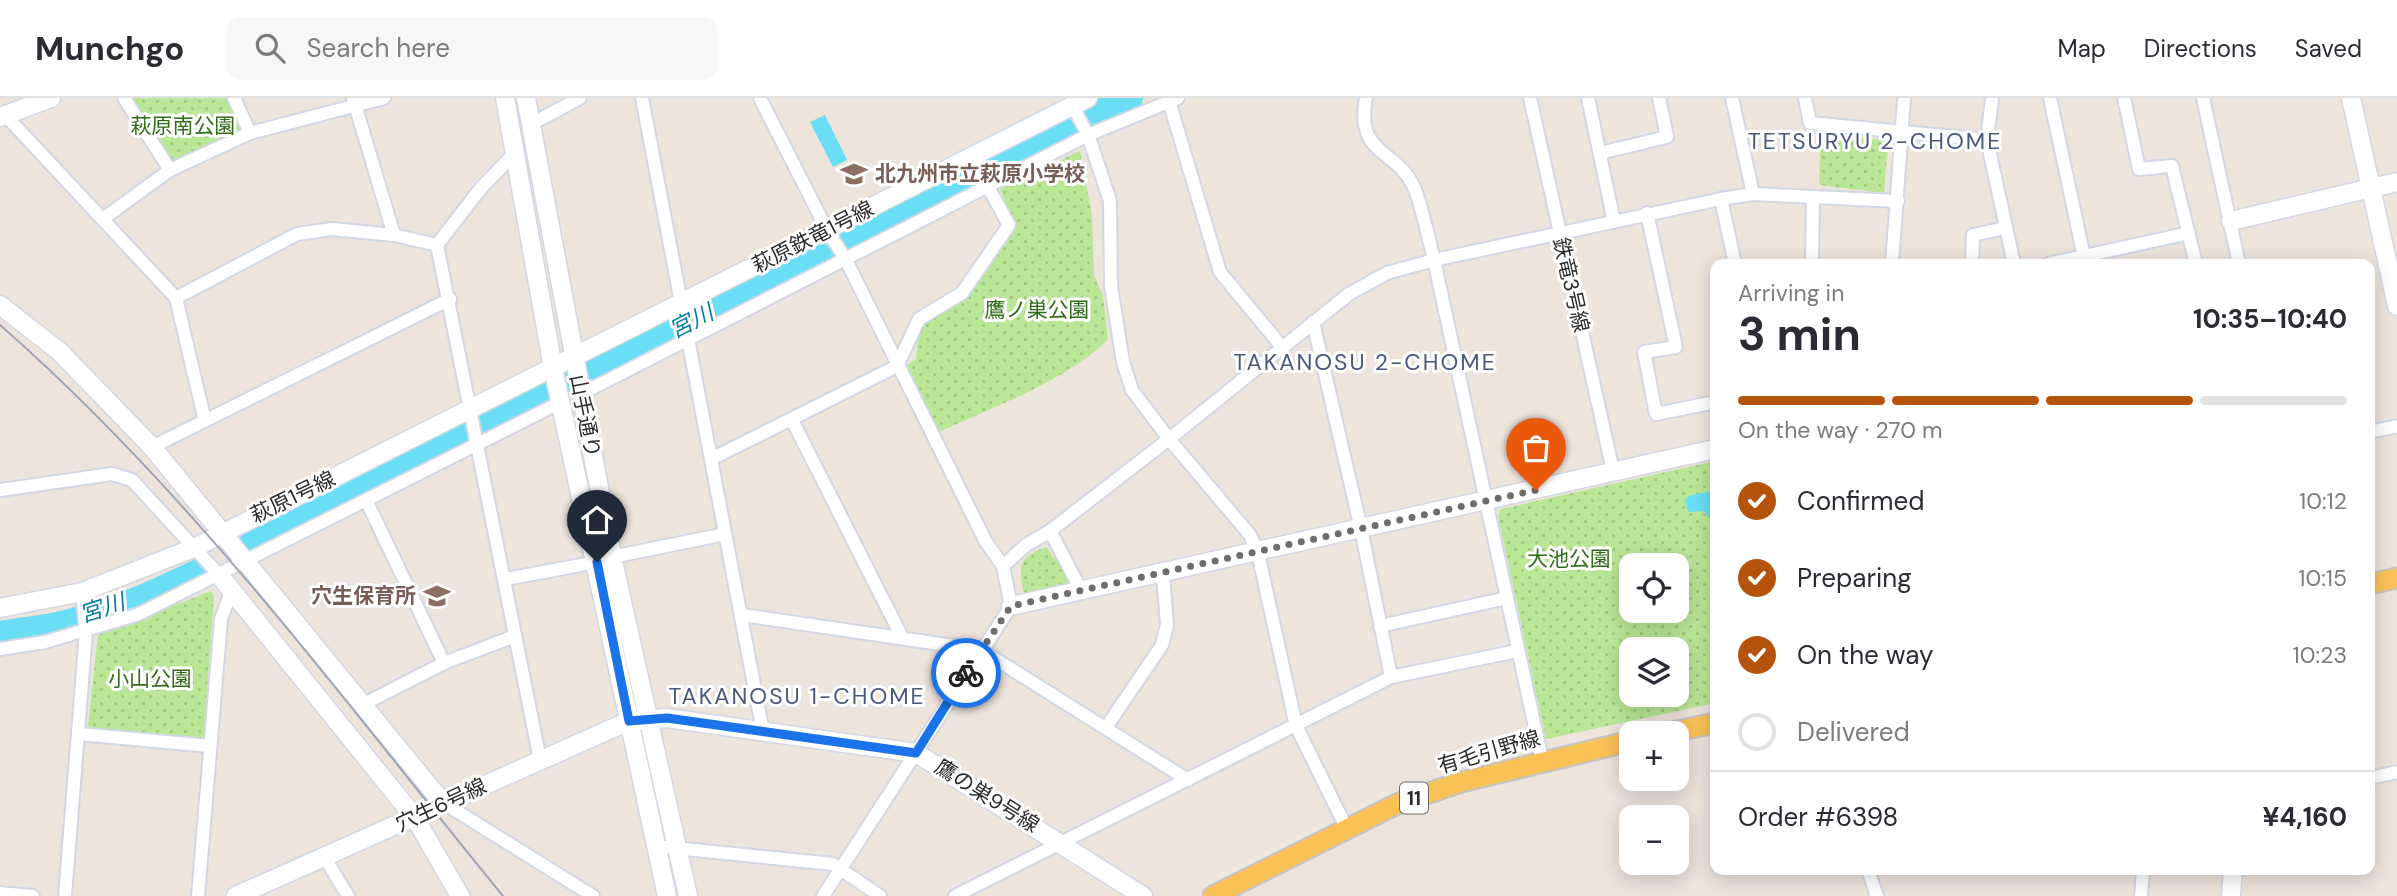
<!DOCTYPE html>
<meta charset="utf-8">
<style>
body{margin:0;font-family:"DM Sans","Noto Sans JP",sans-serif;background:#f7f7f7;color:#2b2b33;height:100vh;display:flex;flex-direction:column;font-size:26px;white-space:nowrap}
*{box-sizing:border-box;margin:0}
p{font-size:23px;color:#7c7c81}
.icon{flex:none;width:38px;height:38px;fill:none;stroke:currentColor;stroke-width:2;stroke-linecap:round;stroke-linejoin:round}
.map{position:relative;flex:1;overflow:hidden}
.drawer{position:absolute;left:1710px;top:161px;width:665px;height:616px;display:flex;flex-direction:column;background:#fff;border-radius:14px;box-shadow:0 4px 18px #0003}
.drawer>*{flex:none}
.controls{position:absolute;left:1619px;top:455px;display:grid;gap:14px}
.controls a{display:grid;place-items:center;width:70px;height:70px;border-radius:14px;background:#fff;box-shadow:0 4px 18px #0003;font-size:35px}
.pin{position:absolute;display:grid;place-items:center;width:60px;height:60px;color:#fff;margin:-72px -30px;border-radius:50% 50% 50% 0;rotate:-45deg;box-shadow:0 0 7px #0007}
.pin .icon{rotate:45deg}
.courier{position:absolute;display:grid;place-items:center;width:70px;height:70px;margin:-35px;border:5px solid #1a73e8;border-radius:50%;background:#fff;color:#222;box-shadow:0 2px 9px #0007}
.overview em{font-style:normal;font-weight:700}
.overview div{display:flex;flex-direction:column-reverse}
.overview{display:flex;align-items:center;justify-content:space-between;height:119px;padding:0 28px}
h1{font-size:46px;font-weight:700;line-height:52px}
.bar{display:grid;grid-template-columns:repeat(4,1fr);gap:10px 7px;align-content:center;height:84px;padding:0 28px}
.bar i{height:9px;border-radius:5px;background:#e1e1e2}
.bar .on{background:#b45309}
.bar p{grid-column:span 4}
.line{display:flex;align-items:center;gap:18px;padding:0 28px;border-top:2px solid #e1e1e2}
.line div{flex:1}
ol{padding:0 28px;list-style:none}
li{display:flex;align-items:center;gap:21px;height:77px}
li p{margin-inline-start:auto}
li .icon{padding:7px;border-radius:50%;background:#b45309;color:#fff;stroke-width:4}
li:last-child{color:#7c7c81}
li i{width:38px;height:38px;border:4px solid #e1e1e2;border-radius:50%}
header{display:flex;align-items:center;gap:42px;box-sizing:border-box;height:98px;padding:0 35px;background:#fff;border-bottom:2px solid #e1e1e2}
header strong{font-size:33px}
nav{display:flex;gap:38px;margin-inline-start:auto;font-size:24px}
.search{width:490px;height:63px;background:#f7f7f7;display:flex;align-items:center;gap:18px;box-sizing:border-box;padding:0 24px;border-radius:14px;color:#7c7c81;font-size:26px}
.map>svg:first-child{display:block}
</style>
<header>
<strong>Munchgo</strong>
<div class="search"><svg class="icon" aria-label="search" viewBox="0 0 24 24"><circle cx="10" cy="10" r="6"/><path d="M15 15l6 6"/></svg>Search here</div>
<nav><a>Map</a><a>Directions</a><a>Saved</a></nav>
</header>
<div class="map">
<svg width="2397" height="798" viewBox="0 0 2397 798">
<defs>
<pattern id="grass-dots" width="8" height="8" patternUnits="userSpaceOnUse" patternTransform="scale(1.75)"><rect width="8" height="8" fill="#bae796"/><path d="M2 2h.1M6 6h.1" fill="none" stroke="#a0c681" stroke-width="1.8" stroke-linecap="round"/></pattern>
</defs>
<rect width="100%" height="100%" fill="#ede4dc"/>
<g fill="url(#grass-dots)" fill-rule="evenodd">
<polygon points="132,0 228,0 242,32 172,65"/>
<polygon points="1821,34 1888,43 1884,95 1819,87"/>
<path d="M1080,53l12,65 2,59 9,21 5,44c-46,43 -113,66 -169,92l-32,-67 9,-6 3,-33 46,-25 49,-74 -14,-38z"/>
<path d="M1715,363v242l-169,36 -48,-223 3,-7zM1631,467h45v46h-45zM1631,551h45v46h-45z"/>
<path d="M1047,449l6,10 9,5 12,24 -41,8 -9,-1c-6,-28 -5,-37 23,-46z"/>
<polygon points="211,493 214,498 204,639 200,642 93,633 88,628 98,537"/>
</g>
<g fill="#6adef5">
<polygon points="825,17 847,62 833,69 810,24"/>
<polygon points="1715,392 1715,423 1710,421 1704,413 1688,414 1685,403 1688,398"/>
</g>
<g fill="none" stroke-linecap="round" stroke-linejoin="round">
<g stroke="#6adef5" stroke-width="24">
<polyline points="251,445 439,351 546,290 607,266 1088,17 1131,0"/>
<path d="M0,535c23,-4 47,-6 69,-12 46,-11 89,-31 131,-51"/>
</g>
<defs>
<g id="street">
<polyline points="124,0 170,72"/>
<polyline points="234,0 250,35"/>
<polyline points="353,0 394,137"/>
<polyline points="642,0 763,634"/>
<polyline points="760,0 827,132 845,160 986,444 1003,468"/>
<path d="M1366,0c-11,58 30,50 48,89 9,23 14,50 20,73l108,500"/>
<polyline points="1530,0 1613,373"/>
<polyline points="1588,0 1614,124"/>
<polyline points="1732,0 1753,96"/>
<polyline points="1805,0 1810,25 1987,42"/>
<polyline points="1992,0 1987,42 2014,166"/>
<polyline points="2050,0 2084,159"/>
<polyline points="2124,0 2139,71 2172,68 2196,166"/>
<polyline points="2203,0 2239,166"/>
<polyline points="1169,3 1220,174 1282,249"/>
<polyline points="1072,7 1088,37 1110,103 1111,188 1123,264 1132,292 1169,341 1250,437 1258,455 1296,628 1347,731"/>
<polyline points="7,19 176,200 205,323"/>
<polyline points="531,26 580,0"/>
<polyline points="1600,55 1667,39 1659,0"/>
<polyline points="1721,101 1735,166"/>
<polyline points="1647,115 1676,249 1644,254 1656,316 1715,304"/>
<polyline points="104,120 170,72 250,35 384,0"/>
<polyline points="437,147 540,662"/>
<polyline points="1812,166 1813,99"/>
<polyline points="1892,166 1904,0"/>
<polyline points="1972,166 1973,137 2005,130"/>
<polyline points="2048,166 2189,135"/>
<polyline points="176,200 297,136 332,131 394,137 437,147 481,90 515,55"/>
<polyline points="1313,224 1361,431 1391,579"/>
<polyline points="581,296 1088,37 1178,0"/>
<polyline points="792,322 902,539"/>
<polyline points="2370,334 2397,328"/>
<polyline points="152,349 450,201"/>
<polyline points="711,361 897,268 919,221 962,195 1009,127 988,89"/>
<polyline points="0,392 112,376 132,382 220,478"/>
<polyline points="367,404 444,565"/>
<polyline points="1050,433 1081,492"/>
<polyline points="612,459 725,436"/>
<polyline points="506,481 597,464"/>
<polyline points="742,517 981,552 1188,682"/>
<polyline points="1380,528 1507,500"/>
<polyline points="0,551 45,544 139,516 561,304"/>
<polyline points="362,607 444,565 515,538"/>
<polyline points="1107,628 1162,547 1167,527 1163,477"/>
<polyline points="79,636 210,648"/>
<polyline points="2370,680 2397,674"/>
<polyline points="442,704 593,798"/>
<polyline points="654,748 833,766 880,798"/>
<polyline points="325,760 348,798"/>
<polyline points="1868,772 1877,798"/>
<polyline points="0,795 33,798"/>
<polyline points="65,798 86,534 82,494"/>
<polyline points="198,798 221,521 229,499 233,495"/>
<polyline points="823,798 1011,508 1003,468 1026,447 1050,433 1169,341 1349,196 1387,175 1434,162 1721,101 1753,96 1898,103"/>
<polyline points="955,798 1391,579 1517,553"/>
<polyline points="2141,798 2143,772"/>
</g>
<g id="secondary">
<polyline points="505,0 553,270 667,798"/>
<polyline points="526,0 612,459 688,798"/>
<polyline points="2351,0 2397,208"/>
<polyline points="0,19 51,0"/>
<polyline points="2231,123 2397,84"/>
<polyline points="0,207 59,253 152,349 442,704"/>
<polyline points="220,478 415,720 460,798"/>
<polyline points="1011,508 1715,351"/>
<polyline points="0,510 82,494 196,449 1088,0"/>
<polyline points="236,798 629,623 667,620 916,655 1143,798"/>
<polyline points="2231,798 2233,772"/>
</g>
<g id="primary">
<polyline points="2370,486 2397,480"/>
<polyline points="1668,635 1715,625"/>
<polyline points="1213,798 1397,706 1461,684 1631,643"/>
</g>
</defs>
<use href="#street" stroke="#d1d7e4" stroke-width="16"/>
<use href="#secondary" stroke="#d1d7e4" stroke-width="21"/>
<use href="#primary" stroke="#c4c4c4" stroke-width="23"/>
<use href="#street" stroke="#fff" stroke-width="12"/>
<use href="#secondary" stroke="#fff" stroke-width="18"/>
<use href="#primary" stroke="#f8c257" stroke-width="19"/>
<path stroke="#9fa4b6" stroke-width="2" d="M0,227c192,168 342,374 503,571"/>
</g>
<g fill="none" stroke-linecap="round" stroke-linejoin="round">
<polyline stroke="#6f6c69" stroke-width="7" stroke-dasharray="0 12.6" points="966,575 1011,508 1536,392"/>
<polyline stroke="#1a73e8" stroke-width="9" points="597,464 629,623 667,620 916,655 966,575"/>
</g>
<defs>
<symbol id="school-bare" viewBox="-9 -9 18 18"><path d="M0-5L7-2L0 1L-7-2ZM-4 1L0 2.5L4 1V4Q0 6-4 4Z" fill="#8d6e63" stroke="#fff" stroke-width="2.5" paint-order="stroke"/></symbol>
</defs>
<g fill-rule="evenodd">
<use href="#school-bare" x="835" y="57" width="38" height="38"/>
<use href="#school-bare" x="418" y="479" width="38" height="38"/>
</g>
<g text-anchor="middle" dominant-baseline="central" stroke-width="6" stroke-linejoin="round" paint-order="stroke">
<rect fill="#fff" stroke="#6b6b6b" stroke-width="2" x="1400" y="684.5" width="28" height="31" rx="5"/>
<g font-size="19" font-weight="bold" fill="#2b2b2b">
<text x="1414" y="700">11</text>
</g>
<g font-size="21" fill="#316c17" stroke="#fff">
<text x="183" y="28">萩原南公園</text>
<text x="1037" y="212">鷹ノ巣公園</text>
<text x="1569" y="461">大池公園</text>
<text x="150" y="581">小山公園</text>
</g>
<g font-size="21" font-weight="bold" fill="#785e54" stroke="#fff" text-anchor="start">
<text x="875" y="76">北九州市立萩原小学校</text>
<text x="416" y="498" text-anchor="end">穴生保育所</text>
</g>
<g font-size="21" fill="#2b2b2b" stroke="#fff">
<text transform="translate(813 139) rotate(-27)">萩原鉄竜1号線</text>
<text transform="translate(1571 187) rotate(77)">鉄竜3号線</text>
<text transform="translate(585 318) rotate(79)">山手通り</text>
<text transform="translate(293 399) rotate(-26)">萩原1号線</text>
<text transform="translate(1489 654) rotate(-16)">有毛引野線</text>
<text transform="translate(987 698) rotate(32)">鷹の巣9号線</text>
<text transform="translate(441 707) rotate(-25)">穴生6号線</text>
</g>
<g font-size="23" letter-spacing="2" fill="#49587e" stroke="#fff">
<text x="1875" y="43">TETSURYU 2-CHOME</text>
<text x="1365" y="264">TAKANOSU 2-CHOME</text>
<text x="797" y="598">TAKANOSU 1-CHOME</text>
</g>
<g font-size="23" font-style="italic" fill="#077da3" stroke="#fff">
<text transform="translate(691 223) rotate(-27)">宮川</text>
<text transform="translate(102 510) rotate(-18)">宮川</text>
</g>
</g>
</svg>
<div class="controls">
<a><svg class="icon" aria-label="locate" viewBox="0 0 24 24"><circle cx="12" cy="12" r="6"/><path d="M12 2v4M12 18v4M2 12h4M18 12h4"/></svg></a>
<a><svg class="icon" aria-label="layers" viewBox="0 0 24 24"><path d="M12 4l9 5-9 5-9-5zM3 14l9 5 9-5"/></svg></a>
<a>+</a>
<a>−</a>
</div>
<div class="pin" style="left:1536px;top:392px;background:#ea580c"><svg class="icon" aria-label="bag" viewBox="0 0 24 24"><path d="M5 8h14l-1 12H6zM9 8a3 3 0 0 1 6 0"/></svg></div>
<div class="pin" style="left:597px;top:464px;background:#1f2937"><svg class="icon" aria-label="home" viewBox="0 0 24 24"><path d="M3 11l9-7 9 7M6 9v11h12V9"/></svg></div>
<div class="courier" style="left:966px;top:575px"><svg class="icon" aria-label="bike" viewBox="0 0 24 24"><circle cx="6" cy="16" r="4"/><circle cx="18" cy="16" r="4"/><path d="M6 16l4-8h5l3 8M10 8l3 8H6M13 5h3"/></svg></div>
<section class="drawer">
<div class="overview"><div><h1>3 min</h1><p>Arriving in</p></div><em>10:35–10:40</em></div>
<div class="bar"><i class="on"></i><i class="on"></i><i class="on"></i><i></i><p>On the way · 270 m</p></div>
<ol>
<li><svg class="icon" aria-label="check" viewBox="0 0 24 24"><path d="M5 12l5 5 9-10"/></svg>Confirmed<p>10:12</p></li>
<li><svg class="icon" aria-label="check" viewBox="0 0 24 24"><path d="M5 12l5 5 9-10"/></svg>Preparing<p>10:15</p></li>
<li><svg class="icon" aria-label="check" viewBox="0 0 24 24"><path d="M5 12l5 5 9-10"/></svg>On the way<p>10:23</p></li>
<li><i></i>Delivered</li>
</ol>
<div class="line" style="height:91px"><div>Order #6398</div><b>¥4,160</b></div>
</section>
</div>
